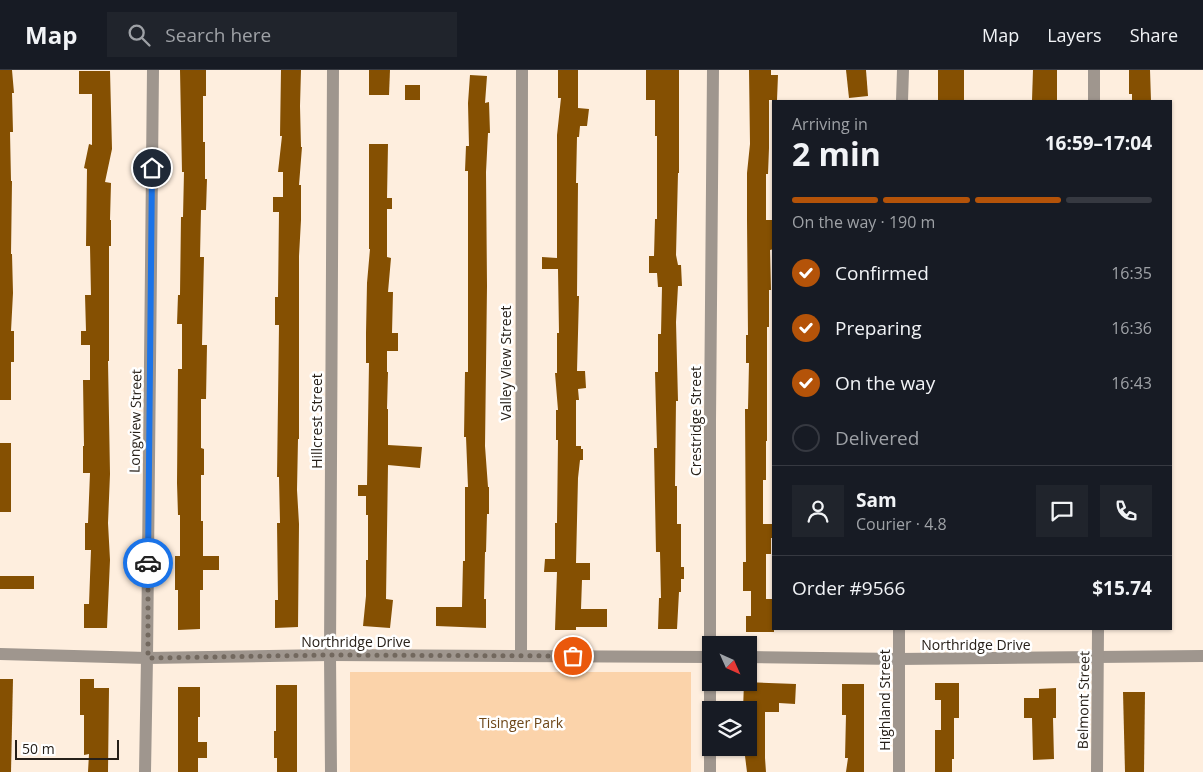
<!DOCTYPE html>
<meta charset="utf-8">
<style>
body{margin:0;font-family:"Open Sans",sans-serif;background:#20242c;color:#f1f3f6;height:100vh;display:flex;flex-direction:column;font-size:19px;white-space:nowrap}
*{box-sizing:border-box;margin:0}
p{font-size:16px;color:#9ea1a6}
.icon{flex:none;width:28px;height:28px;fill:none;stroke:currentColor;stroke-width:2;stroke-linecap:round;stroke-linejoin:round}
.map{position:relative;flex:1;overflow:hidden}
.side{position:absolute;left:772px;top:30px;width:400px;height:530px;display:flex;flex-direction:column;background:#171b24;border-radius:0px;box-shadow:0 1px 4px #0004}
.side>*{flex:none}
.needle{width:32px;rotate:135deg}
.tools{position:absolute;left:702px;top:566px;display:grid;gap:10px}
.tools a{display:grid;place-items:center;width:55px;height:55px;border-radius:0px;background:#171b24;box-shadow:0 1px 4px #0004;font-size:25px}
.scale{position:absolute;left:15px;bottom:12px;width:104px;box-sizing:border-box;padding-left:5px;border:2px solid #272019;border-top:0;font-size:14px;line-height:18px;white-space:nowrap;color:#272019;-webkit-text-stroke:4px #fff;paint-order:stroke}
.pin{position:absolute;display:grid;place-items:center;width:42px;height:42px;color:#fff;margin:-21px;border:2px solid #fff;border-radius:50%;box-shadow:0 1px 5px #0007}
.courier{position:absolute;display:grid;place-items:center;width:50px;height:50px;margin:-25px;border:4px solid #1a73e8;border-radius:50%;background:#fff;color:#222;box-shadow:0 1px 6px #0007}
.head em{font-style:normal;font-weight:700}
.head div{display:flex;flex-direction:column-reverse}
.head{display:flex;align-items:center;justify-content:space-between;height:85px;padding:0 20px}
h1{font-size:32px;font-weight:700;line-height:38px}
.bar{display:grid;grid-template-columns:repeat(4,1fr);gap:8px 5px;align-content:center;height:60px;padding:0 20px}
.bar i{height:6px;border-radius:4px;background:#363941}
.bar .current{background:#b45309}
.bar p{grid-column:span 4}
.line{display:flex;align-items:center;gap:12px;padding:0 20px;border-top:1px solid #363941}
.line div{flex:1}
.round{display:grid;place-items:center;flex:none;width:52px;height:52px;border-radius:0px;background:#20242c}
ol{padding:0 20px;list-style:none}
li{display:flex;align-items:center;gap:15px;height:55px}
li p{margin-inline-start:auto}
li .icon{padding:5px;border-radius:50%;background:#b45309;color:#fff;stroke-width:4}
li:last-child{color:#9ea1a6}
li i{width:28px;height:28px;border:2px solid #363941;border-radius:50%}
header{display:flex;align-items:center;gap:30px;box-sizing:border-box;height:70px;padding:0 25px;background:#171b24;border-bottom:1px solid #363941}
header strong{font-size:24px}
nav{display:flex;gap:28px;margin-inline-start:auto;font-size:18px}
.search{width:350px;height:45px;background:#20242c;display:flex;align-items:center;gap:12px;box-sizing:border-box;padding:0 18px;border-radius:0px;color:#9ea1a6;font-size:19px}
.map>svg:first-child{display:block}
</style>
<header>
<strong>Map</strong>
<div class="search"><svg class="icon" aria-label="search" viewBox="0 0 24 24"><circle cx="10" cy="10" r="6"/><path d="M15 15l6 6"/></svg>Search here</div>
<nav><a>Map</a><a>Layers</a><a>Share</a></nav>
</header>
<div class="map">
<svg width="1203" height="702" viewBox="0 0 1203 702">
<rect width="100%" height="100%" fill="#feeede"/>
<rect fill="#fbd3aa" x="350" y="602" width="341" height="100"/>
<g fill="#855002">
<polygon points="0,0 12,0 14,23 12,23 13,62 10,62 11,111 12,111 11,184 12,184 13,223 11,261 14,261 14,292 11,292 11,330 0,330"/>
<polygon points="180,0 206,0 206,26 203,26 203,72 205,72 205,109 207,109 206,140 201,140 200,187 204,187 202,275 207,275 206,329 201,329 201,378 204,379 204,405 201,405 201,451 203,451 203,486 219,486 219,500 203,500 203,520 200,520 200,559 178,560 178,520 175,520 175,486 180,486 180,445 178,445 177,413 178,299 182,299 182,254 177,254 178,225 180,225 181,147 183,147 184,102 182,102"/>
<polygon points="281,0 301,0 300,36 301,77 302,77 299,115 301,115 301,150 299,186 299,369 298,369 297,420 299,454 298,557 275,558 275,530 278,530 277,453 280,453 279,407 277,407 279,255 275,255 275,227 278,227 279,142 273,142 273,127 283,127 283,102 278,102 282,66 280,66"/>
<polygon points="369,0 390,0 389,25 369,25"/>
<polygon points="558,0 578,0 578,38 589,39 587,56 580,56 579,67 577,67 576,113 578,113 577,226 579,226 577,301 585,301 586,318 578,319 579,330 576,330 576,376 581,376 581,379 583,379 583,390 580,390 578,408 576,493 590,493 590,510 582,510 581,539 607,539 607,557 576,557 576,560 555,560 557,502 544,502 545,489 555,489 555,453 557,453 558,370 556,370 556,340 558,340 555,303 557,303 557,263 559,263 558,199 542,199 542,187 557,188 557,65 561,28 558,28"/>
<polygon points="646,0 679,0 679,103 678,103 676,185 678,195 681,195 682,216 678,216 676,252 678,331 676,331 675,416 677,416 677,454 681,454 681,497 684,497 684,509 681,509 681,522 679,522 677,559 658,559 659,528 661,528 660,482 656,482 654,378 657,378 655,302 658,302 658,264 661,264 662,217 658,217 657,203 649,203 649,186 654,186 655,149 657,149 657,66 655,66 655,30 646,30"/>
<polygon points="749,0 771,0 771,5 778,5 777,30 769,30 769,78 768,104 766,104 766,150 774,150 774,179 770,180 771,220 769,220 769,257 767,257 767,371 766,371 766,410 763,410 763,454 774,454 774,468 771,468 771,484 766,484 766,529 774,529 774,562 746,562 746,546 751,546 751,521 743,521 743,492 746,492 745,339 748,339 749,293 746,293 746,265 748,265 747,150 747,103 750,74"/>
<polygon points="846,0 866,0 868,26 849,28"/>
<rect x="938" y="0" width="26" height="30"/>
<polygon points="1033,0 1057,0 1057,30 1032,30"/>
<polygon points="1129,0 1150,0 1151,31 1132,31 1132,24 1129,24"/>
<polygon points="79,1 110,1 112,79 105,112 111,113 110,150 111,150 111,176 109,176 109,291 108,291 110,404 108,453 110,490 107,558 84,558 84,534 89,534 91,480 85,480 85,453 88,453 90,403 83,403 83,376 84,376 83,310 90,310 90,275 81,275 81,261 86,261 85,225 91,225 90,176 86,176 87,99 84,98 89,74 92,75 92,24 79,24"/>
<polygon points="470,5 487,6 485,33 489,32 490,63 488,63 486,102 487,216 485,376 488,417 489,417 489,444 487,444 486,482 485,482 484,529 486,529 486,558 436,556 436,537 462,537 463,491 465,491 465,417 468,417 466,367 464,367 465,302 468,302 468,101 465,101 466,76 469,76 468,33"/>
<rect x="405" y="15" width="15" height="15"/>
<polygon points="369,74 388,74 387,128 392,128 392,139 387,139 387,187 391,188 388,222 393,222 392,263 398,263 398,281 387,281 387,302 388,302 387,339 388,339 388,375 422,377 420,398 388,395 386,529 393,530 390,558 363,556 366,526 366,490 368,490 368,445 366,445 366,426 358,426 358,415 367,415 369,293 366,293 366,263 367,213 370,179 369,179"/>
<rect x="0" y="373" width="11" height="69"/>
<rect x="0" y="506" width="34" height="13"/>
<polygon points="0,609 13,609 11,702 0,702"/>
<polygon points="80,609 94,609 94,618 109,618 108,702 88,702 89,684 84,685 84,645 80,645"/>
<polygon points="744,612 796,614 795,634 779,633 779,642 765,642 765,688 766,702 747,702 744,678 749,678 749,640 743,640"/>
<polygon points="935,613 959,613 959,648 954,648 954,689 952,689 952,702 935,702 935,660 941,660 941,630 935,630"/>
<polygon points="842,614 864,614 864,702 846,702 848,688 845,688 846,645 842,645"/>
<polygon points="276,615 297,615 297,702 277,702 277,688 274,688 274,661 276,661"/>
<polygon points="178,617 200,617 200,647 198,647 198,672 207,672 207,688 198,688 198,702 178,702"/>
<polygon points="1056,618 1056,648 1053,648 1054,689 1033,690 1032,648 1024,648 1024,628 1039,628 1039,619"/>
<polygon points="1123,622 1145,622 1144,702 1125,702"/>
</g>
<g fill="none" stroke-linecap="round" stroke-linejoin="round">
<g stroke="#9f968e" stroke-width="12">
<polyline points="1094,0 1094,31"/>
<polyline points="902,31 903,0"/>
<polyline points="0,584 147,588 330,585 711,587"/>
<polyline points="521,585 522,0"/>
<polyline points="749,587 899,589 1203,586"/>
<polyline points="145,702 147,588 153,0"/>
<polyline points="331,702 330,585 333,0"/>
<polyline points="710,702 710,350 713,0"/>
<polyline points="899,702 899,559"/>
<polyline points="1097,702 1098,559"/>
</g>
</g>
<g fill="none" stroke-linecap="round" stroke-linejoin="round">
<polyline stroke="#72685e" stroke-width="5" stroke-dasharray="0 9" points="148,493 148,588 330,585 573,586"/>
<polyline stroke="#1a73e8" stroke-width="6" points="148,493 152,98"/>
</g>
<g text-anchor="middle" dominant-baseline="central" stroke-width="5" stroke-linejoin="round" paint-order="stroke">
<g font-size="14" fill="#272019" stroke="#fff">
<text transform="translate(505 293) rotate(-90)">Valley View Street</text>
<text transform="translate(135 351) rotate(-89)">Longview Street</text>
<text transform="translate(316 351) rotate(-90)">Hillcrest Street</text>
<text transform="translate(695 351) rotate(-90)">Crestridge Street</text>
<text x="356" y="571">Northridge Drive</text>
<text x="976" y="574">Northridge Drive</text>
<text transform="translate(884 630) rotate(-90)">Highland Street</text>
<text transform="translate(1083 630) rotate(-89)">Belmont Street</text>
</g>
<g font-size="14" fill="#6d4617" stroke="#fff">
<text x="521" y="652">Tisinger Park</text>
</g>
</g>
</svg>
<div class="tools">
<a><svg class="needle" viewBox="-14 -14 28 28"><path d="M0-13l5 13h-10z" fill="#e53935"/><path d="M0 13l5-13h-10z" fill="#9ea1a6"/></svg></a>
<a><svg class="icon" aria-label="layers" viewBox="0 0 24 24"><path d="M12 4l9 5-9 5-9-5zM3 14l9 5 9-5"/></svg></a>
</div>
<div class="scale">50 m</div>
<div class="pin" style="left:573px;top:586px;background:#ea580c"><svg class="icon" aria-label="bag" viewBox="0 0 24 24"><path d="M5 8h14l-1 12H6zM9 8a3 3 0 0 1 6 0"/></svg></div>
<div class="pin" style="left:152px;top:98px;background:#1f2937"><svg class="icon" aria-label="home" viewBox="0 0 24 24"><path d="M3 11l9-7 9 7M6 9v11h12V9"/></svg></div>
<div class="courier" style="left:148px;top:493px"><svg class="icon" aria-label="car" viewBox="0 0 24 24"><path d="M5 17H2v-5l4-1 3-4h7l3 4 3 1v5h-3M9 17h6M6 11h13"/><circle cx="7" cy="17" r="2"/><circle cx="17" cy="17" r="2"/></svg></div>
<section class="side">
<div class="head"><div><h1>2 min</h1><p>Arriving in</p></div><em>16:59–17:04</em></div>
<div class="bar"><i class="current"></i><i class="current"></i><i class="current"></i><i></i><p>On the way · 190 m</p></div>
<ol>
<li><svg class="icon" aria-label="check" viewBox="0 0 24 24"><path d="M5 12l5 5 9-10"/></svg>Confirmed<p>16:35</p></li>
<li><svg class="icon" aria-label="check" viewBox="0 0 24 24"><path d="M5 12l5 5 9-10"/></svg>Preparing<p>16:36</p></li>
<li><svg class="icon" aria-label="check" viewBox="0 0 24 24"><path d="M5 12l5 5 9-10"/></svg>On the way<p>16:43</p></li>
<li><i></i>Delivered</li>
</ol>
<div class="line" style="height:90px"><a class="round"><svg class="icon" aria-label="person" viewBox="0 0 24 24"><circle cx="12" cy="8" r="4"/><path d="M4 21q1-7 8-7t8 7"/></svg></a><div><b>Sam</b><p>Courier · 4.8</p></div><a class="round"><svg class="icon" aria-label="chat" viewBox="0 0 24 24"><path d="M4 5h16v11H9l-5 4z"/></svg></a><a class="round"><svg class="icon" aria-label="phone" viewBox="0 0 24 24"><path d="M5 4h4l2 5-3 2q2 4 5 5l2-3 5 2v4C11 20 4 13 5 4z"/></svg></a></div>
<div class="line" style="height:65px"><div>Order #9566</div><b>$15.74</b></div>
</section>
</div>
